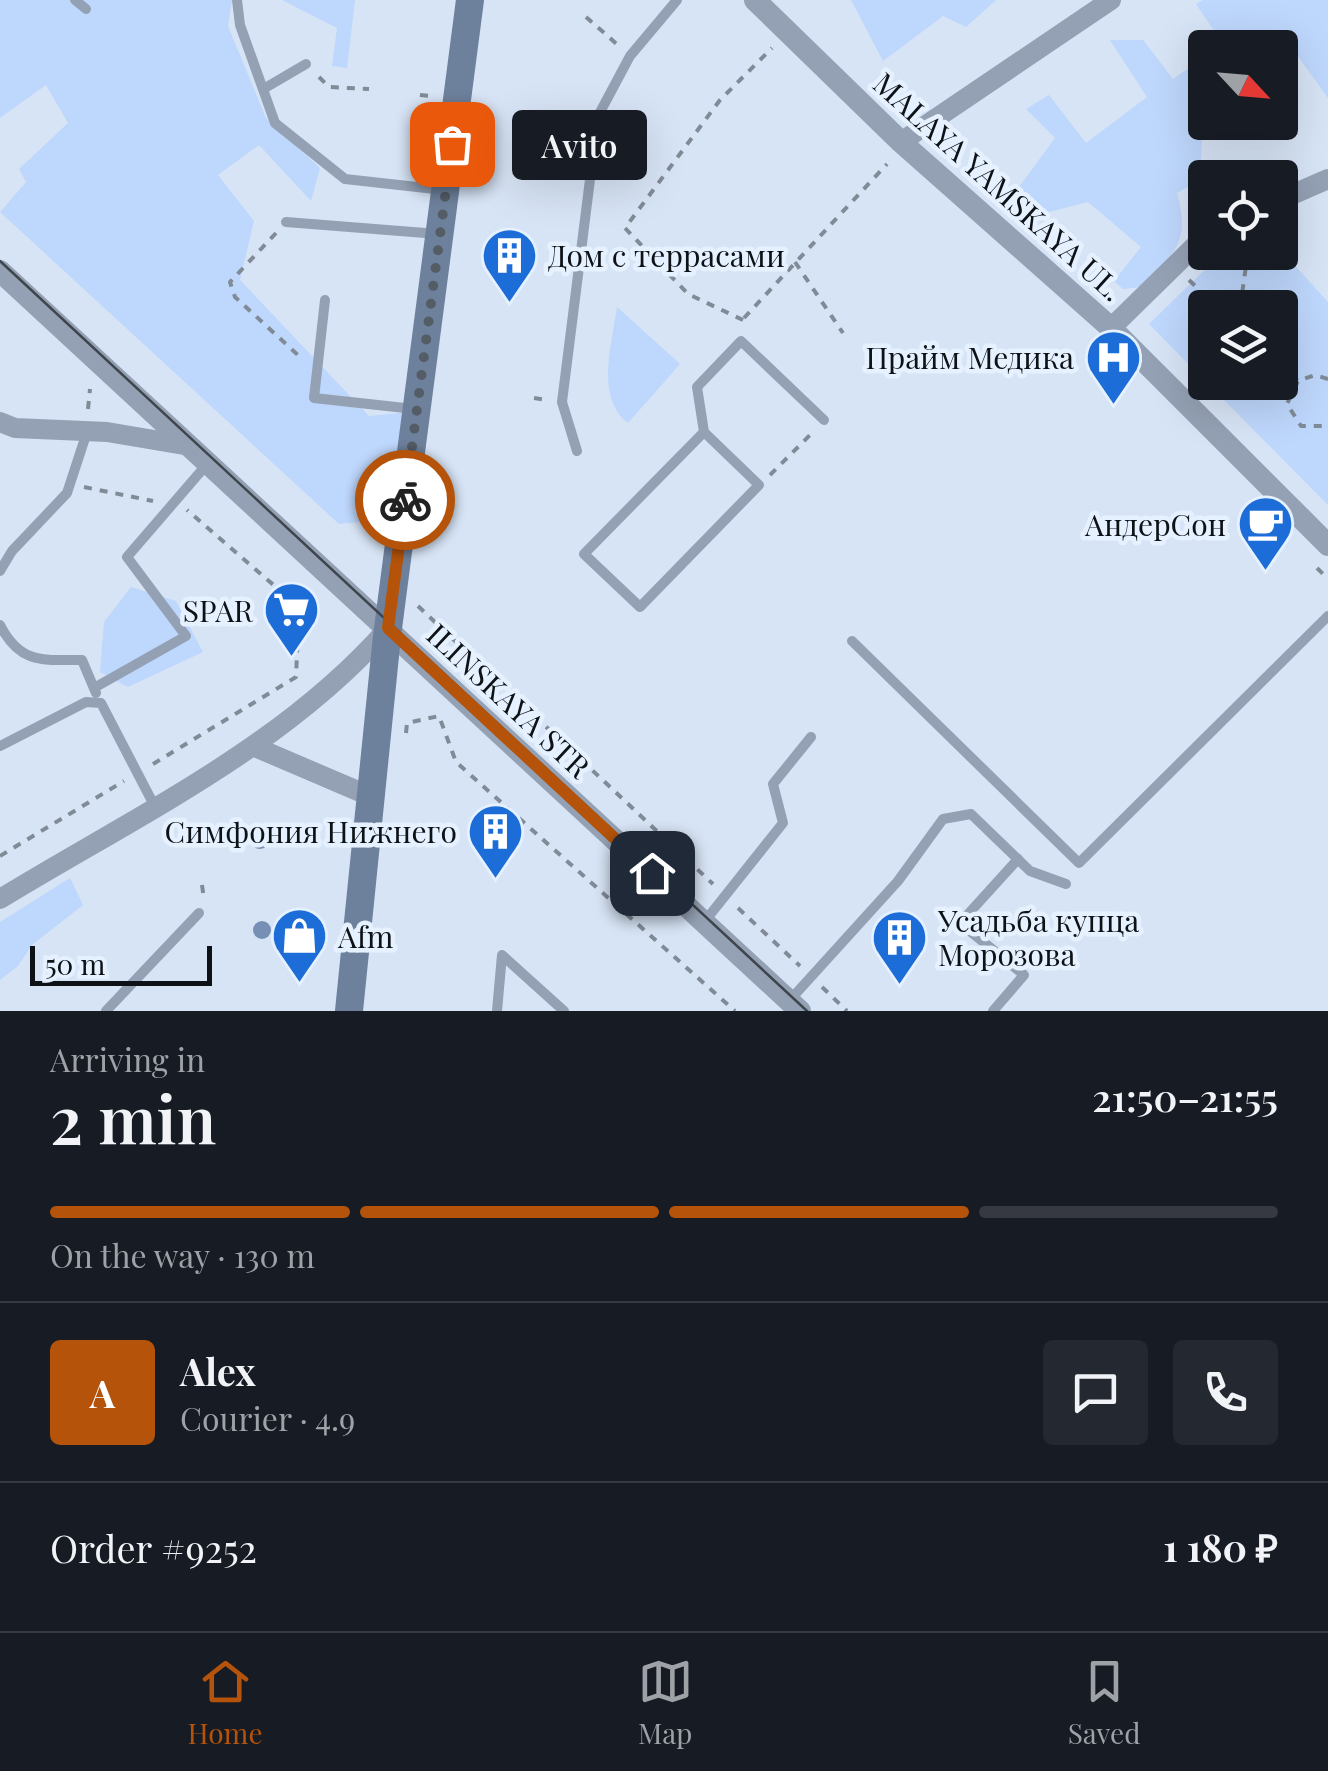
<!DOCTYPE html>
<meta charset="utf-8">
<style>
body{margin:0;font-family:"Playfair Display",serif;background:#242831;color:#f1f3f6;height:100vh;display:flex;flex-direction:column;font-size:38px;white-space:nowrap}
*{box-sizing:border-box;margin:0}
p{font-size:32px;color:#9ea1a6}
.icon{flex:none;width:55px;height:55px;fill:none;stroke:currentColor;stroke-width:2;stroke-linecap:round;stroke-linejoin:round}
.map{position:relative;height:1011px;overflow:hidden}
.details{display:flex;flex-direction:column;background:#171b24;flex:1}
.details>*{flex:none}
.needle{width:65px;rotate:116deg}
.tools{position:absolute;left:1188px;top:30px;display:grid;gap:20px}
.tools a{display:grid;place-items:center;width:110px;height:110px;border-radius:10px;background:#171b24;box-shadow:0 10px 40px #0002;font-size:50px}
.scale{position:absolute;left:30px;bottom:25px;width:182px;box-sizing:border-box;padding-left:10px;border:5px solid #0d1217;border-top:0;font-size:28px;line-height:35px;white-space:nowrap;color:#0d1217;-webkit-text-stroke:8px #e6f1ff;paint-order:stroke}
.pin{position:absolute;display:grid;place-items:center;width:85px;height:85px;color:#fff;margin:-42px;border-radius:20px;box-shadow:0 5px 15px #0006}
.courier{position:absolute;display:grid;place-items:center;width:100px;height:100px;margin:-50px;border:8px solid #b45309;border-radius:50%;background:#fff;color:#222;box-shadow:0 2px 12px #0007}
.bubble{position:absolute;height:70px;border-radius:10px;background:#171b24;box-shadow:0 10px 40px #0002;font-size:32px;font-weight:600;line-height:70px;text-align:center}
.summary em{font-style:normal;font-weight:600}
.summary div{display:flex;flex-direction:column-reverse}
.summary{display:flex;align-items:center;justify-content:space-between;height:170px;padding:0 50px}
h1{font-size:65px;font-weight:600;line-height:75px}
.bar{display:grid;grid-template-columns:repeat(4,1fr);gap:15px 10px;align-content:center;height:120px;padding:0 50px}
.bar i{height:12px;border-radius:8px;background:#363941}
.bar .current{background:#b45309}
.bar p{grid-column:span 4}
.line{display:flex;align-items:center;gap:25px;padding:0 50px;border-top:2px solid #363941}
.line div{flex:1}
.round{display:grid;place-items:center;flex:none;width:105px;height:105px;border-radius:10px;background:#242831}
.dock{display:flex;justify-content:space-around;align-items:center;height:140px;border-top:2px solid #363941;background:#171b24;font-size:28px;color:#9ea1a6}
.dock a{display:grid;justify-items:center;gap:5px}
.dock .current{color:#b45309}
.map>svg:first-child{display:block}
</style>
<div class="map">
<svg width="1328" height="1011" viewBox="0 0 1328 1011">
<rect width="100%" height="100%" fill="#d7e4f5"/>
<g fill="#bed7fc">
<polygon points="0,0 232,0 228,26 266,118 320,168 311,201 259,145 218,175 254,221 240,280 369,416 409,412 400,478 380,476 379,496 370,521 339,524 0,212 26,182 19,169 68,123 46,85 0,118"/>
<polygon points="282,0 355,0 347,68 332,66 337,28"/>
<polygon points="851,0 996,0 966,27 943,16 883,61"/>
<polygon points="1203,0 1328,0 1328,98 1289,44 1225,47 1196,4"/>
<path d="M1110,40h33l30,39 20,-14 12,15 -5,100 -23,13c14,51 -3,59 -35,94l-19,2 -9,-8 27,-34 -53,-45 -43,11 -29,-22 39,-53 -29,-29 23,-14 37,48 61,-46z"/>
<polygon points="1280,249 1328,302 1328,505 1207,383 1280,382 1280,308 1205,308 1205,381 1149,324 1222,253"/>
<path d="M617,307l63,57 -52,59c-33,-25 -16,-80 -11,-116z"/>
<polygon points="131,587 176,601 203,652 128,687 100,672 104,622"/>
<polygon points="70,878 83,905 32,945 18,966 0,980 0,922"/>
</g>
<g fill="none" stroke-linecap="round" stroke-linejoin="round">
<g stroke="#818b97" stroke-width="4" stroke-dasharray="8 8" stroke-linecap="butt">
<polyline points="586,17 619,46"/>
<polyline points="319,77 329,87 369,89"/>
<polyline points="420,95 431,96"/>
<polyline points="559,113 579,115"/>
<polyline points="276,233 230,282 235,297 299,356"/>
<polyline points="795,262 843,333"/>
<polyline points="1189,280 1218,308"/>
<polyline points="1240,308 1248,252"/>
<polyline points="744,318 887,164"/>
<polyline points="743,320 688,294 625,228 720,100 772,48"/>
<polyline points="1280,364 1298,381"/>
<polyline points="1328,379 1315,375 1298,381 1287,404 1301,426 1328,426"/>
<polyline points="534,398 547,400"/>
<polyline points="88,409 90,389"/>
<polyline points="770,475 813,432"/>
<polyline points="84,487 153,501"/>
<polyline points="1317,568 1328,579"/>
<polyline points="418,606 713,884"/>
<polyline points="406,733 407,723 439,716 456,762 735,1011"/>
<polyline points="153,764 296,677 299,607 187,510"/>
<polyline points="0,856 124,781"/>
<polyline points="202,885 204,899"/>
<polyline points="738,908 800,966"/>
<polyline points="822,987 847,1011"/>
</g>
<g stroke="#94a1b4" stroke-width="10">
<polyline points="75,0 86,9"/>
<polyline points="237,0 240,25 275,123 345,179 444,190"/>
<polyline points="265,88 306,64"/>
<polyline points="453,144 486,147"/>
<polyline points="286,222 438,234"/>
<polyline points="325,300 314,398 414,409"/>
<polyline points="704,432 584,554 640,607 759,485 704,432 697,387 741,341 824,420"/>
<polyline points="577,451 562,402 598,116 630,56 677,0"/>
<polyline points="0,571 12,551 67,493 87,432"/>
<path d="M0,625c20,39 42,35 82,35l14,33"/>
<polyline points="852,641 1079,863 1328,616"/>
<polyline points="94,688 186,636 127,557 208,463"/>
<polyline points="0,746 86,702 101,703 154,805"/>
<polyline points="705,921 783,823 773,784 811,737"/>
<polyline points="790,1000 898,881 943,819 971,814 1030,871 1066,884"/>
<polyline points="106,1011 199,913"/>
<polyline points="497,1011 502,955 564,1011"/>
<polyline points="993,1011 1024,975 960,923 1018,859"/>
</g>
<g stroke="#94a1b4" stroke-width="20">
<polyline points="901,142 1111,0"/>
<polyline points="1280,200 1328,179"/>
<polyline points="1111,328 1205,236"/>
<polyline points="0,422 15,428 107,432 190,446"/>
<polyline points="255,747 372,797"/>
<path d="M0,899c134,-82 284,-152 388,-271"/>
</g>
<g stroke="#94a1b4" stroke-width="22">
<polyline points="755,0 901,142 1111,328 1328,545"/>
<polyline points="0,271 800,1011"/>
</g>
<polyline stroke="#6e819c" stroke-width="28" points="349,1011 387,636 470,0"/>
<polyline stroke="#3e454d" stroke-width="2.5" points="0,261 807,1011"/>
</g>
<g fill="#758fb5">
<circle cx="260" cy="840" r="9"/>
<circle cx="262" cy="930" r="9"/>
</g>
<g fill="none" stroke-linecap="round" stroke-linejoin="round">
<polyline stroke="#545c65" stroke-width="10" stroke-dasharray="0 18" points="405,500 452,144"/>
<polyline stroke="#b45309" stroke-width="12" points="405,500 388,628 652,873"/>
</g>
<defs>
<symbol id="building-pin" viewBox="-11 -11 22 30"><path d="M0 17L-7.5 6A9.5 9.5 0 1 1 7.5 6Z" fill="#1c6dd7" stroke="#e6f1ff"/><path d="M-4-6H4V6H1V3H-1V6H-4ZM-2.5-4.3h1.7v1.8h-1.7ZM.8-4.3h1.7v1.8H.8ZM-2.5-1h1.7V.8h-1.7ZM.8-1h1.7V.8H.8Z" fill="#fff"/></symbol>
<symbol id="hospital-pin" viewBox="-11 -11 22 30"><path d="M0 17L-7.5 6A9.5 9.5 0 1 1 7.5 6Z" fill="#1c6dd7" stroke="#e6f1ff"/><path d="M-5-5h3v3.5h4V-5h3V5h-3V1.5h-4V5h-3Z" fill="#fff"/></symbol>
<symbol id="cafe-pin" viewBox="-11 -11 22 30"><path d="M0 17L-7.5 6A9.5 9.5 0 1 1 7.5 6Z" fill="#1c6dd7" stroke="#e6f1ff"/><path d="M-5.5-4.5H6V0H3Q3 3.5 0 3.5H-2.5Q-5.5 3.5-5.5 0ZM3-3.2v2h1.7v-2ZM-6 4.5H4V6H-6Z" fill="#fff"/></symbol>
<symbol id="supermarket-pin" viewBox="-11 -11 22 30"><path d="M0 17L-7.5 6A9.5 9.5 0 1 1 7.5 6Z" fill="#1c6dd7" stroke="#e6f1ff"/><path d="M-6-5.5h2.5l.6 2H6L4.5 2H-2.5L-4.4-4H-6ZM-1.5 3.2a1.3 1.3 0 1 0 .1 0ZM3 3.2a1.3 1.3 0 1 0 .1 0Z" fill="#fff"/></symbol>
<symbol id="shop-pin" viewBox="-11 -11 22 30"><path d="M0 17L-7.5 6A9.5 9.5 0 1 1 7.5 6Z" fill="#1c6dd7" stroke="#e6f1ff"/><path d="M-5-2.5h2.3a2.7 3.5 0 0 1 5.4 0H5L5.5 6h-11ZM-1.5-2.5h3a1.5 2.3 0 0 0-3 0Z" fill="#fff"/></symbol>
</defs>
<g fill-rule="evenodd">
<use href="#building-pin" x="478" y="224" width="63" height="86"/>
<use href="#hospital-pin" x="1082" y="326" width="63" height="86"/>
<use href="#cafe-pin" x="1234" y="492" width="63" height="86"/>
<use href="#supermarket-pin" x="260" y="578" width="63" height="86"/>
<use href="#building-pin" x="464" y="800" width="63" height="86"/>
<use href="#shop-pin" x="268" y="904" width="63" height="86"/>
<use href="#building-pin" x="868" y="906" width="63" height="86"/>
</g>
<g text-anchor="middle" dominant-baseline="central" stroke-width="9" stroke-linejoin="round" paint-order="stroke">
<g font-size="30" fill="#0d1217" stroke="#e6f1ff">
<text transform="translate(999 186) rotate(42)">MALAYA YAMSKAYA UL.</text>
<text transform="translate(509 700) rotate(43)">ILINSKAYA STR</text>
</g>
<g font-size="30" fill="#0d1217" stroke="#e6f1ff" text-anchor="end">
<text x="548" y="255" text-anchor="start">Дом с террасами</text>
<text x="1074" y="357">Прайм Медика</text>
<text x="1226" y="524">АндерСон</text>
<text x="253" y="610">SPAR</text>
<text x="457" y="831">Симфония Нижнего</text>
<text x="938" y="920" text-anchor="start">Усадьба купца<tspan x="938" dy="34">Морозова</tspan></text>
<text x="338" y="936" text-anchor="start">Afm</text>
</g>
</g>
</svg>
<div class="tools">
<a><svg class="needle" viewBox="-14 -14 28 28"><path d="M0-13l5 13h-10z" fill="#e53935"/><path d="M0 13l5-13h-10z" fill="#9ea1a6"/></svg></a>
<a><svg class="icon" aria-label="locate" viewBox="0 0 24 24"><circle cx="12" cy="12" r="6"/><path d="M12 2v4M12 18v4M2 12h4M18 12h4"/></svg></a>
<a><svg class="icon" aria-label="layers" viewBox="0 0 24 24"><path d="M12 4l9 5-9 5-9-5zM3 14l9 5 9-5"/></svg></a>
</div>
<div class="scale">50 m</div>
<div class="pin" style="left:452px;top:144px;background:#ea580c"><svg class="icon" aria-label="bag" viewBox="0 0 24 24"><path d="M5 8h14l-1 12H6zM9 8a3 3 0 0 1 6 0"/></svg></div>
<div class="pin" style="left:652px;top:873px;background:#1f2937"><svg class="icon" aria-label="home" viewBox="0 0 24 24"><path d="M3 11l9-7 9 7M6 9v11h12V9"/></svg></div>
<div class="courier" style="left:405px;top:500px"><svg class="icon" aria-label="bike" viewBox="0 0 24 24"><circle cx="6" cy="16" r="4"/><circle cx="18" cy="16" r="4"/><path d="M6 16l4-8h5l3 8M10 8l3 8H6M13 5h3"/></svg></div>
<div class="bubble" style="left:512px;top:110px;width:135px">Avito</div>
</div>
<section class="details">
<div class="summary"><div><h1>2 min</h1><p>Arriving in</p></div><em>21:50–21:55</em></div>
<div class="bar"><i class="current"></i><i class="current"></i><i class="current"></i><i></i><p>On the way · 130 m</p></div>
<div class="line" style="height:180px"><b class="round" style="background:#b45309;color:#fff">A</b><div><b>Alex</b><p>Courier · 4.9</p></div><a class="round"><svg class="icon" aria-label="chat" viewBox="0 0 24 24"><path d="M4 5h16v11H9l-5 4z"/></svg></a><a class="round"><svg class="icon" aria-label="phone" viewBox="0 0 24 24"><path d="M5 4h4l2 5-3 2q2 4 5 5l2-3 5 2v4C11 20 4 13 5 4z"/></svg></a></div>
<div class="line" style="height:130px"><div>Order #9252</div><b>1 180 ₽</b></div>
</section>
<nav class="dock">
<a class="current"><svg class="icon" aria-label="home" viewBox="0 0 24 24"><path d="M3 11l9-7 9 7M6 9v11h12V9"/></svg>Home</a>
<a><svg class="icon" aria-label="map" viewBox="0 0 24 24"><path d="M3 6l6-2 6 2 6-2v14l-6 2-6-2-6 2zM9 4v14M15 6v14"/></svg>Map</a>
<a><svg class="icon" aria-label="saved" viewBox="0 0 24 24"><path d="M7 4h10v16l-5-4-5 4z"/></svg>Saved</a>
</nav>
